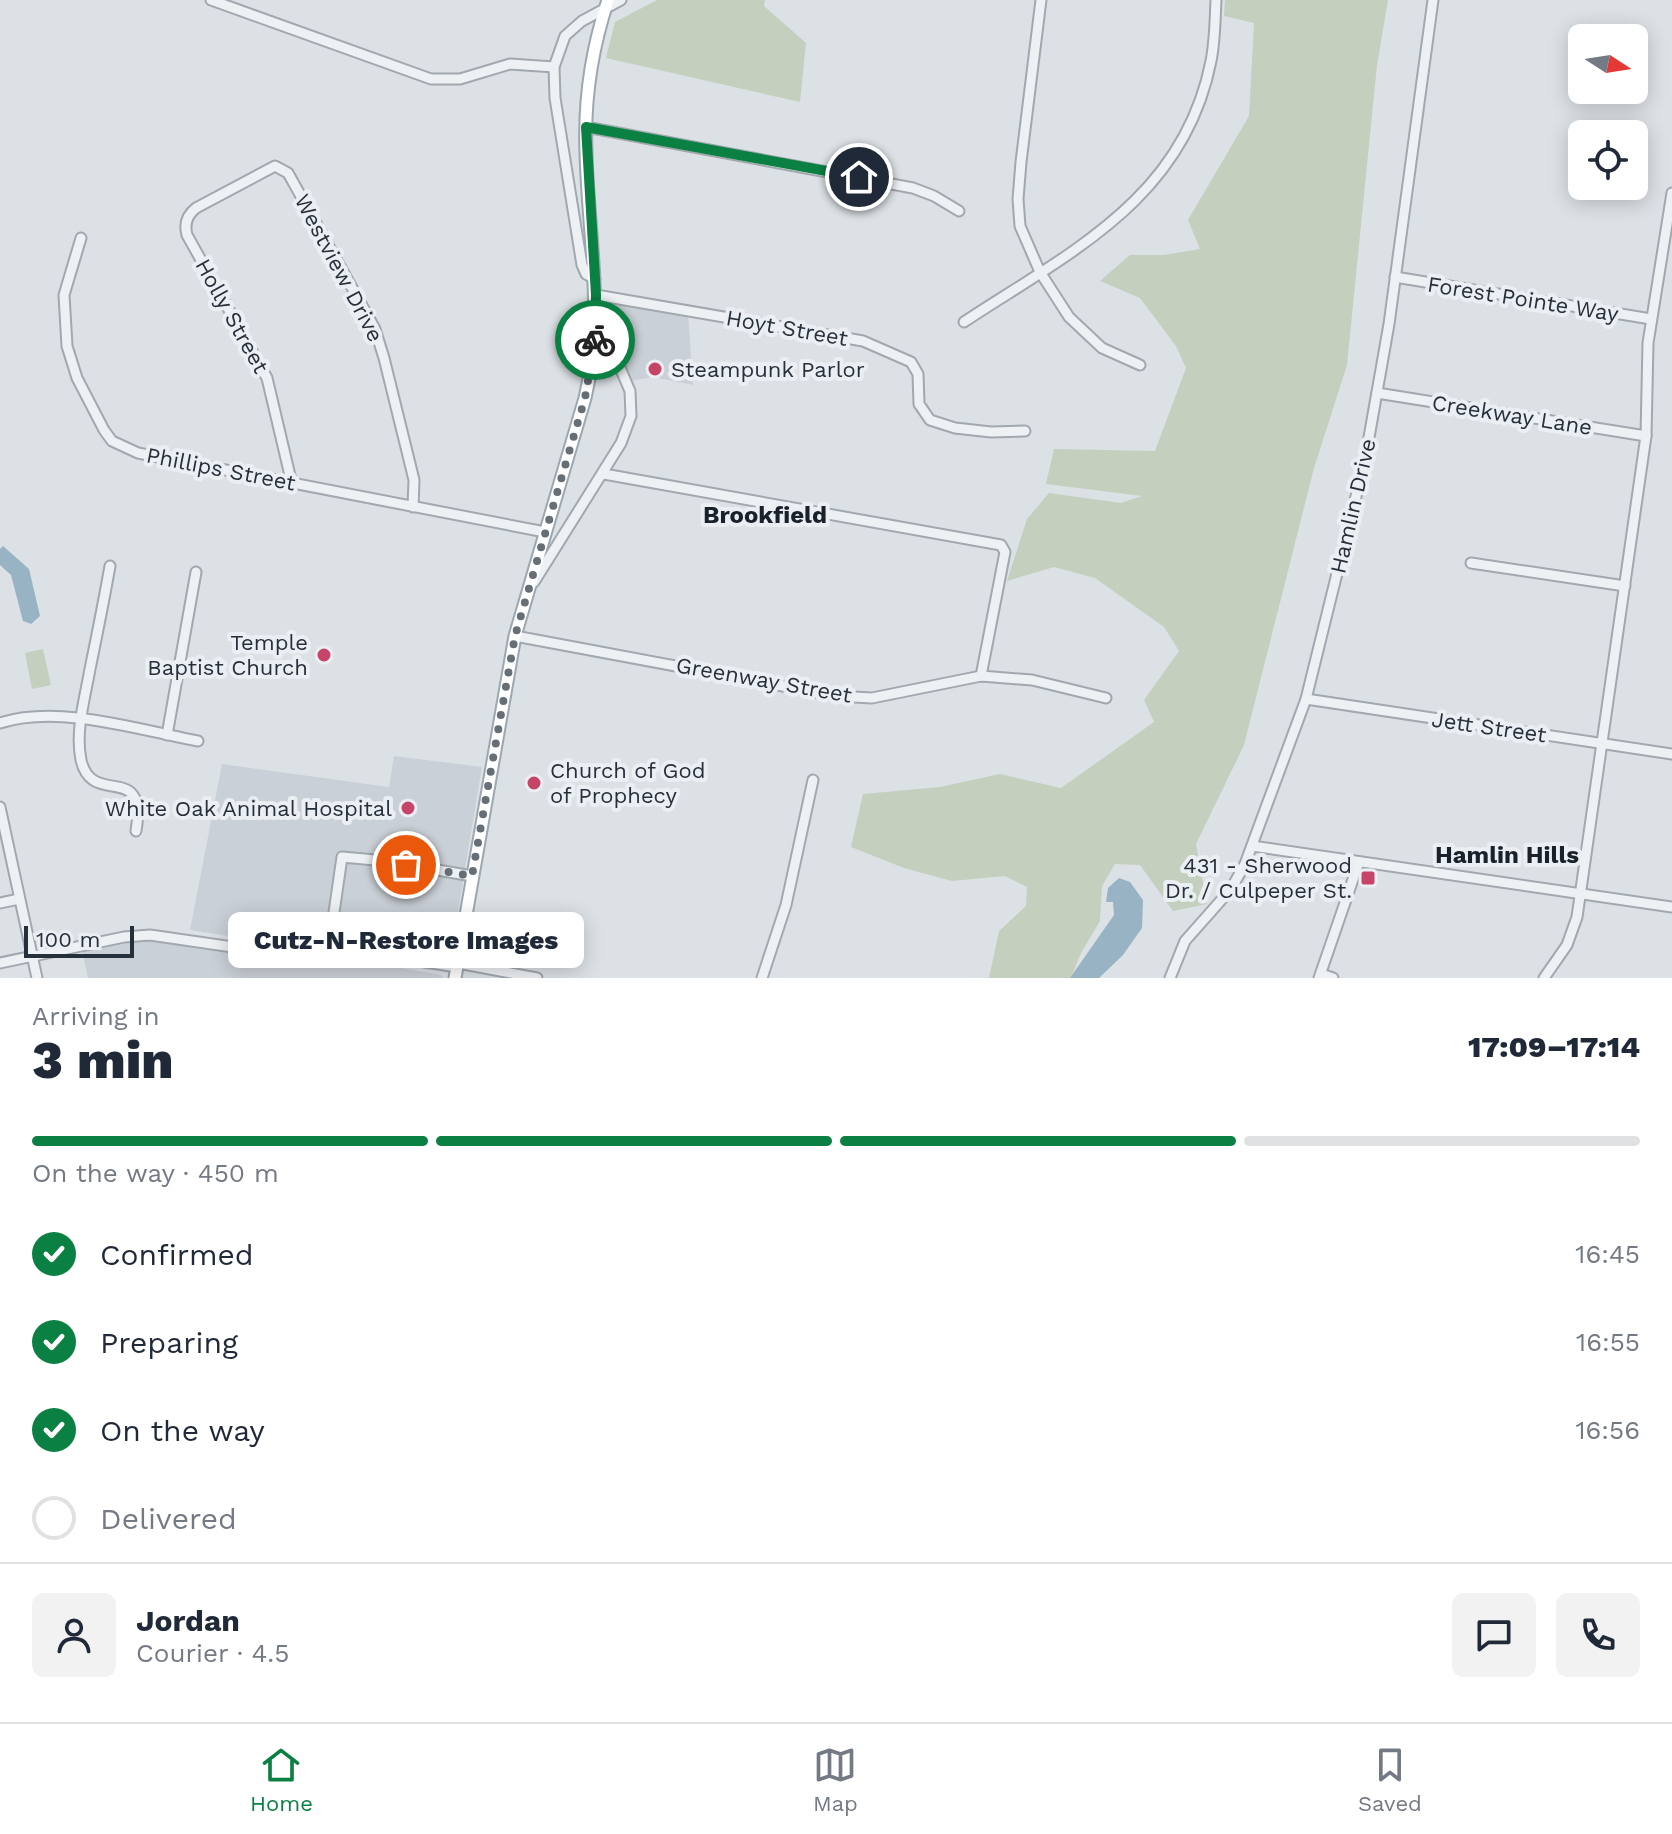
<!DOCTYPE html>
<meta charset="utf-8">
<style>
body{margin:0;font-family:"Work Sans",sans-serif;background:#f2f2f3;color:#1f2937;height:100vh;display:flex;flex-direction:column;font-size:30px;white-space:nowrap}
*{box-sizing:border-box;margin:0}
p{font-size:26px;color:#747a83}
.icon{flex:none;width:44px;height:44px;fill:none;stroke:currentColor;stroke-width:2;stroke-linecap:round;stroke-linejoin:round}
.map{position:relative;height:978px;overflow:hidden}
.panel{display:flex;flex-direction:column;background:#fff;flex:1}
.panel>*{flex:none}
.needle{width:52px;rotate:102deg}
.tools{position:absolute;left:1568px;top:24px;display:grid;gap:16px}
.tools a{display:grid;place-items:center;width:80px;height:80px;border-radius:12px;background:#fff;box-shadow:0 4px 20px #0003;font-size:40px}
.scale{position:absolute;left:24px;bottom:20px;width:110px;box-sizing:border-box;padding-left:8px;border:4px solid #26303b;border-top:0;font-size:22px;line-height:28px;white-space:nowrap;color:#26303b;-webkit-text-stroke:6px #ebeff3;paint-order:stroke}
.pin{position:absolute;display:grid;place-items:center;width:68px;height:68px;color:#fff;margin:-34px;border:4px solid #fff;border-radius:50%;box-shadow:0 2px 8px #0007}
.courier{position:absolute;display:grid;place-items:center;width:80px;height:80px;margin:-40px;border:6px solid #0b8043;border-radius:50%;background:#fff;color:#222;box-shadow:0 2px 10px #0007}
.bubble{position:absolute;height:56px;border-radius:12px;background:#fff;box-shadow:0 4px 20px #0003;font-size:26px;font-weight:800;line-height:56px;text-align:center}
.headline em{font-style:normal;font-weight:800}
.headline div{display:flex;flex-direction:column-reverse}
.headline{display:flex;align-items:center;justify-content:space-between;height:136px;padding:0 32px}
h1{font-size:52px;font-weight:800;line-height:60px}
.bar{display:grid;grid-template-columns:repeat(4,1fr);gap:12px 8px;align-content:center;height:96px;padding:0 32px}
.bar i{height:10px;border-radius:6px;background:#e0e1e3}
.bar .selected{background:#0b8043}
.bar p{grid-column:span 4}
.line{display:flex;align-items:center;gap:20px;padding:0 32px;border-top:2px solid #e0e1e3}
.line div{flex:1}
.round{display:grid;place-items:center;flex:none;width:84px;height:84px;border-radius:12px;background:#f2f2f3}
ol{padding:0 32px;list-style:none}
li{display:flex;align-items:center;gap:24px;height:88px}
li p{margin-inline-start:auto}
li .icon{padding:8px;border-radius:50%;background:#0b8043;color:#fff;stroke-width:4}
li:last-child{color:#747a83}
li i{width:44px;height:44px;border:4px solid #e0e1e3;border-radius:50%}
.tab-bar{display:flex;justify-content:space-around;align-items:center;height:112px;border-top:2px solid #e0e1e3;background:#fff;font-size:22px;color:#747a83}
.tab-bar a{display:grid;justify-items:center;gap:4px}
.tab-bar .selected{color:#0b8043}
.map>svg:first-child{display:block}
</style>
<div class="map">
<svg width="1672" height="978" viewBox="0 0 1672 978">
<rect width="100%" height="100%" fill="#dce1e5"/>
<g fill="#cad0d7">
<polygon points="609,300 688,313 693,385 653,377 630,381 603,313 602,304"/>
<polygon points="394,756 482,767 452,948 448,954 441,956 358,945 287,945 190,930 222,764 389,787"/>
<polygon points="147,941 167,941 279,960 379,964 441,975 443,978 88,978 82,951 121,943"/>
</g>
<g fill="#c4cfbd">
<polygon points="657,0 765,0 764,6 806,43 800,102 606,58 615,22"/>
<polygon points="1225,0 1388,0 1377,65 1347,365 1314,468 1244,745 1196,844 1207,904 1173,911 1140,865 1115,864 1102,886 1100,921 1081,953 1071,978 989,978 999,931 1026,906 1027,887 1005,876 952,881 904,868 851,847 863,794 940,787 1000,774 1061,788 1154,722 1144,700 1179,651 1164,627 1095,578 1054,567 1007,581 1027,519 1049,493 1121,503 1142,496 1046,484 1054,449 1155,451 1186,368 1176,346 1140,298 1100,281 1130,255 1164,255 1200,249 1188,220 1249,116 1254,23 1224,16"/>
<polygon points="43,649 51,685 32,689 25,653"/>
</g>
<g fill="#98b3c4">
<polygon points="3,546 29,569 40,616 31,624 23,621 11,575 0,565 0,549"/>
<polygon points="1119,878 1130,882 1143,900 1142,928 1123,955 1099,978 1070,978 1114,915 1113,902 1106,902 1108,888"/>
</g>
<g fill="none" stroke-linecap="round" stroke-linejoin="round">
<defs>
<g id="minor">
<polyline points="211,0 431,79 460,79 510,64 554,67"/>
<polyline points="1041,0 1021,162 1018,199 1020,226 1040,272 1069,317 1102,348 1140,365"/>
<polyline points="586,127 913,188 934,196 959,211"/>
<polyline points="81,238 64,295 67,346 77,378 104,430 112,441 138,453 545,532"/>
<polyline points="1395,277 1651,319"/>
<polyline points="595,279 586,274 582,265 555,98 554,67 565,36 582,21 621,0"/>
<polyline points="596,295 863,341 911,362 918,374 919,404 930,420 955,428 991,432 1025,431"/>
<path d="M964,322c106,-70 220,-123 247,-261 4,-20 4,-41 5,-61"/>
<polyline points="1377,393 1646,436"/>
<polyline points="604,474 1001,545 1005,552 981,676"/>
<path d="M292,484l-25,-106 -80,-143c-3,-11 0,-20 9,-27l79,-42 13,7 87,156 9,29 30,122 -1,27"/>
<polyline points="1471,563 1625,586"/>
<path d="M110,566c-6,34 -13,69 -20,103 -5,29 -15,62 -9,91 11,49 67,-1 55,71"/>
<polyline points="534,582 621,443 631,416 630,391 596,312"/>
<polyline points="515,636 836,696 872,698 981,676 1032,680 1106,698"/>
<polyline points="1306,699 1672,754"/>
<path d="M0,723c59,-19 139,7 198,18"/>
<polyline points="167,735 196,572"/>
<polyline points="0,807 37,978"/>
<polyline points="1252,846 1672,907"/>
<polyline points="0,903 19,899"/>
<polyline points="328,954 342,857 386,861 472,876"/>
<polyline points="0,963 124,937 150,935 274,953 380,955 457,967"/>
<polyline points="458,963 537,978"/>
<polyline points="1321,974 1333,978"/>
<polyline points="762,978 786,905 813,780"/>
<polyline points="1170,978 1185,941 1231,889 1245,864 1306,699 1365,460 1389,324 1433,0"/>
<polyline points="1319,978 1359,862"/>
<polyline points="1544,978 1567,945 1577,917 1646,436 1648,343 1672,193"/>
</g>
<path id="major" d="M455,978l60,-342 70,-238c20,-82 3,-163 1,-246 -2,-50 6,-104 22,-152"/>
</defs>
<use href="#minor" stroke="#a2a8af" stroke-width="13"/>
<use href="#major" stroke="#9ca7b0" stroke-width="15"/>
<use href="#minor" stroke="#eef1f4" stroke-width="9"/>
<use href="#major" stroke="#fff" stroke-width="11"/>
</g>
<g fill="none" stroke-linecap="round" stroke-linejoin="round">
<polyline stroke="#666e76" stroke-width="8" stroke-dasharray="0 14.4" points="406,865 472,876 515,636 585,398 595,340"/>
<polyline stroke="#0b8043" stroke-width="10" points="595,340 596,295 586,127 859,177"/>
</g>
<g fill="#c74469" stroke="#ebeff3" stroke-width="3">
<circle cx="655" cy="369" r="8"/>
<circle cx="324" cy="655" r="8"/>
<circle cx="534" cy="783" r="8"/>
<circle cx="408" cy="808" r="8"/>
<rect x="1360" y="870" width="16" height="16" rx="4"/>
</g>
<g text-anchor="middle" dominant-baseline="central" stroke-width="8" stroke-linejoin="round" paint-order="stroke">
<g font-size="22" fill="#26303b" stroke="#ebeff3">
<text transform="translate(339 268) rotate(62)">Westview Drive</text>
<text transform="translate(1523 299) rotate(9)">Forest Pointe Way</text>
<text transform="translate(232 316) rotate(61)">Holly Street</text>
<text transform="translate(787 328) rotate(10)">Hoyt Street</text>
<text transform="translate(1512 415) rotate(9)">Creekway Lane</text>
<text transform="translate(221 469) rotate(11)">Phillips Street</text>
<text transform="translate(1353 506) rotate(-77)">Hamlin Drive</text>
<text transform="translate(764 680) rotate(10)">Greenway Street</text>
<text transform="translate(1489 727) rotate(8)">Jett Street</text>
</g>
<g font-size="22" fill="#26303b" stroke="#ebeff3" text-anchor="end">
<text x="671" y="369" text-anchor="start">Steampunk Parlor</text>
<text x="308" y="642">Temple<tspan x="308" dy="25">Baptist Church</tspan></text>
<text x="550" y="770" text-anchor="start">Church of God<tspan x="550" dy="25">of Prophecy</tspan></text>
<text x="392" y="808">White Oak Animal Hospital</text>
<text x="1352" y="865">431 - Sherwood<tspan x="1352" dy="25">Dr. / Culpeper St.</tspan></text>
</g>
<g font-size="24" font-weight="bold" fill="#19212b" stroke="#ebeff3">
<text x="765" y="515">Brookfield</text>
<text x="1507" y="855">Hamlin Hills</text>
</g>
</g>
</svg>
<div class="tools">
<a><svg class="needle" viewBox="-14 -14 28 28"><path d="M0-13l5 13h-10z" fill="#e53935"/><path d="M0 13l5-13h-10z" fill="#747a83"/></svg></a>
<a><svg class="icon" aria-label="locate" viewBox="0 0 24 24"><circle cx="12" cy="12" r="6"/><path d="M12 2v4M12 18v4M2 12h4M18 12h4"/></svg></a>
</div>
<div class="scale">100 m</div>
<div class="pin" style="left:406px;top:865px;background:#ea580c"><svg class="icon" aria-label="bag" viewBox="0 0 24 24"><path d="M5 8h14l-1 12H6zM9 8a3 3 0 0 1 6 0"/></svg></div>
<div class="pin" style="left:859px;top:177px;background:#1f2937"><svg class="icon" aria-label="home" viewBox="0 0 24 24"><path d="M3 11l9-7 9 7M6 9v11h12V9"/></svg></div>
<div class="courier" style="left:595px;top:340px"><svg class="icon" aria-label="bike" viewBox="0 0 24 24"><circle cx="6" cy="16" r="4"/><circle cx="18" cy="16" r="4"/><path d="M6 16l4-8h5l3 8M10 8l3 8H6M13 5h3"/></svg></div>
<div class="bubble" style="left:228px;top:912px;width:356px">Cutz-N-Restore Images</div>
</div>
<section class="panel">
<div class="headline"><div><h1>3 min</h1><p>Arriving in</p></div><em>17:09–17:14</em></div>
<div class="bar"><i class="selected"></i><i class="selected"></i><i class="selected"></i><i></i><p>On the way · 450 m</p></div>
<ol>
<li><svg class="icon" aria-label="check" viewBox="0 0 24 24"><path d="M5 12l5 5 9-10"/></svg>Confirmed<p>16:45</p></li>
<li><svg class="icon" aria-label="check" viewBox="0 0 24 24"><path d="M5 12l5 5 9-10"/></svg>Preparing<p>16:55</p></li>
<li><svg class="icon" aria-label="check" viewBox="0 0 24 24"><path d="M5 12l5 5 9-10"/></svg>On the way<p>16:56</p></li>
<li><i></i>Delivered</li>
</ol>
<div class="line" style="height:144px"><a class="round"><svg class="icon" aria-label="person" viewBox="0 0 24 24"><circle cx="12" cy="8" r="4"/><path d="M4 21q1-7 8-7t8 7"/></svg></a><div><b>Jordan</b><p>Courier · 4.5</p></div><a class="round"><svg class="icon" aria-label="chat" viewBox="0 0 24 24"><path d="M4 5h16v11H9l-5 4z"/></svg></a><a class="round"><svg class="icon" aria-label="phone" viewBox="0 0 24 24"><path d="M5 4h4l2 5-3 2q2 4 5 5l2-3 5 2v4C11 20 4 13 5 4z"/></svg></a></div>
</section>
<nav class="tab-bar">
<a class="selected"><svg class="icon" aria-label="home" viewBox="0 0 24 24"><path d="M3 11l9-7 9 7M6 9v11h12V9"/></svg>Home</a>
<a><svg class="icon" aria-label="map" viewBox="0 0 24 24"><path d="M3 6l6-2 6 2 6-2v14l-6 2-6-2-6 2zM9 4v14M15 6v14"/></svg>Map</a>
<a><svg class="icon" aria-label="saved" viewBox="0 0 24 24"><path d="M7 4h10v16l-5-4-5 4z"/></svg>Saved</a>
</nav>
